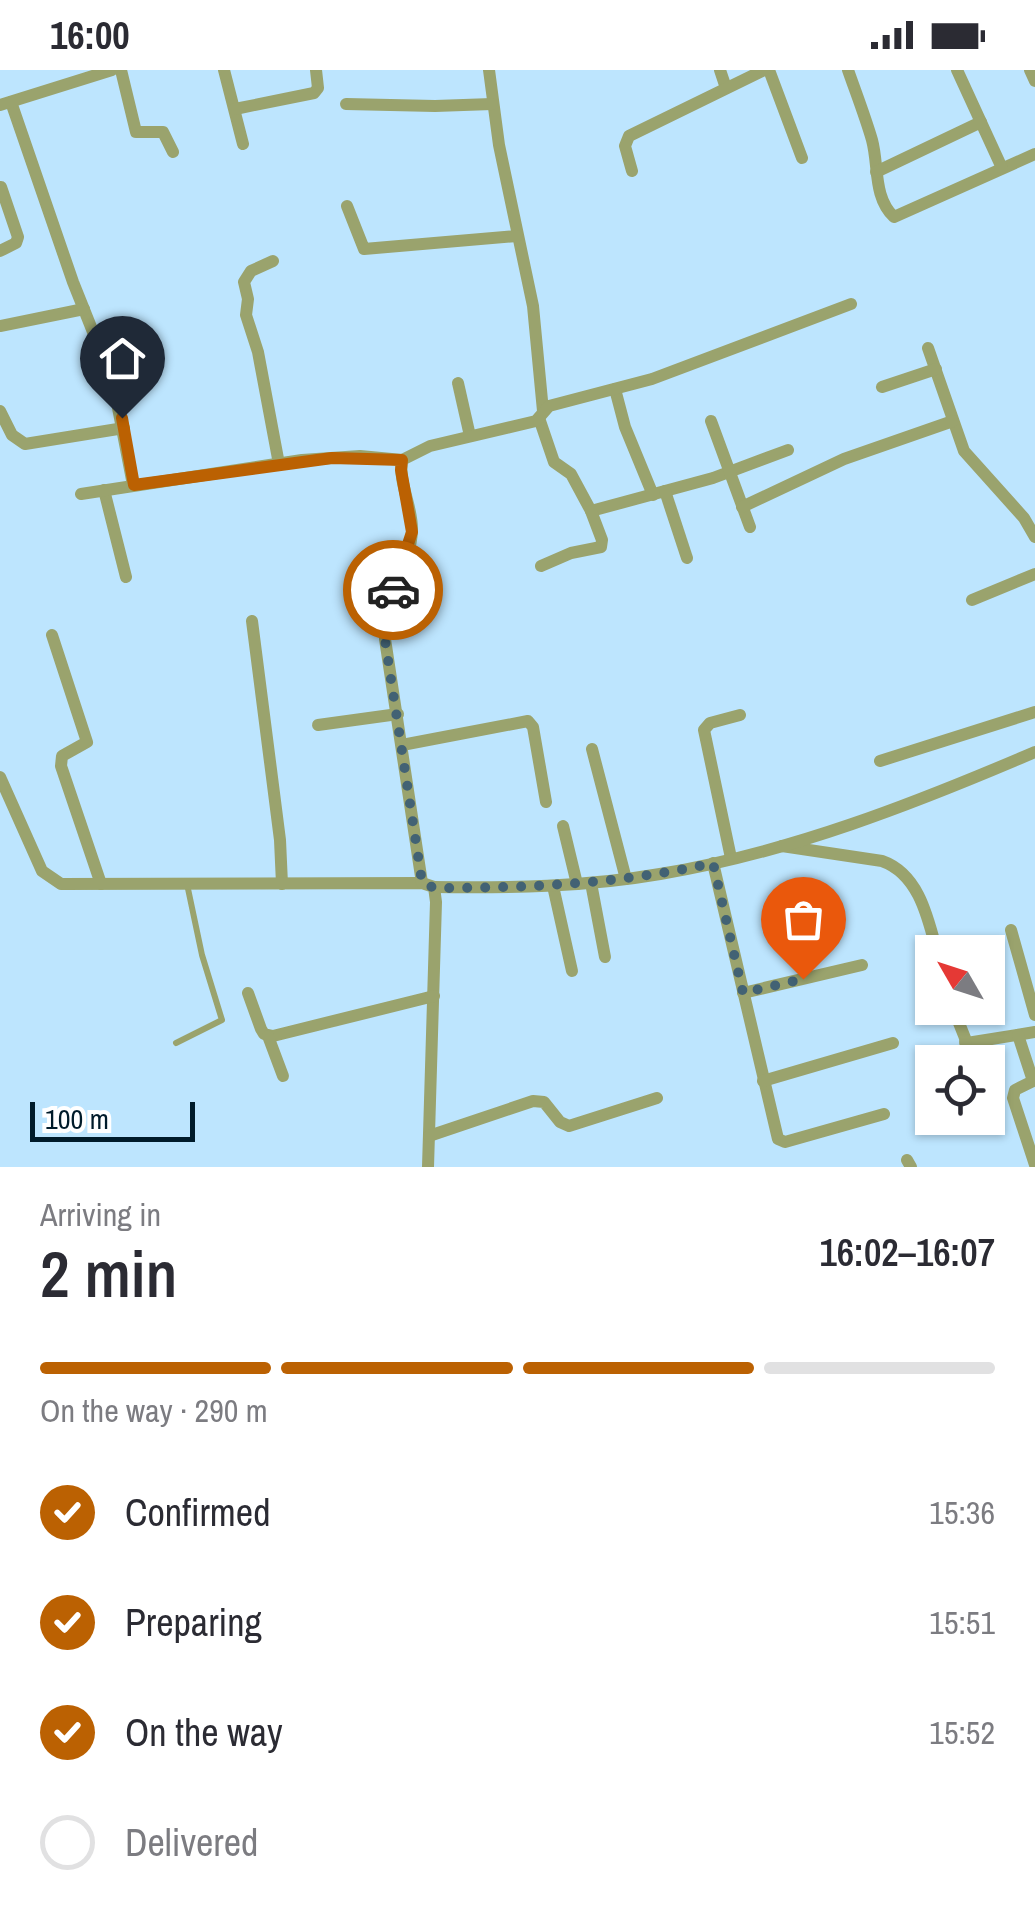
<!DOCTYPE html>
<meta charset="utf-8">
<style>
body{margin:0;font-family:"Archivo Narrow",sans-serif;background:#f7f7f7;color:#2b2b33;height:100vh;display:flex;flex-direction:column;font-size:38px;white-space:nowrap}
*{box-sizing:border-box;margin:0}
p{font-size:32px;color:#7c7c81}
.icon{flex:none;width:55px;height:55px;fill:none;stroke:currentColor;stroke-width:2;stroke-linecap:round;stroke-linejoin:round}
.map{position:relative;height:1097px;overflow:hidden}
.drawer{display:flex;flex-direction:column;background:#fff;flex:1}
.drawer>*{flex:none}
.needle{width:65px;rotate:309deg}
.fabs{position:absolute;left:915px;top:865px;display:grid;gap:20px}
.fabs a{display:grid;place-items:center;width:90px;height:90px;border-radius:0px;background:#fff;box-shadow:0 2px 8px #0004;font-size:50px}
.scale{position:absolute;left:30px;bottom:25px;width:165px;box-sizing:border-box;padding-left:10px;border:5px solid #001b2a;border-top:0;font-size:28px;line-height:35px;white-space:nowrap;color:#001b2a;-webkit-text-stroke:8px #fff;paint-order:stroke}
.pin{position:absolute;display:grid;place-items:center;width:85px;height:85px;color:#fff;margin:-102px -42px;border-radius:50% 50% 50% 0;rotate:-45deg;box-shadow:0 0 10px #0007}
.pin .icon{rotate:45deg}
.courier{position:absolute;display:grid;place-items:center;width:100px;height:100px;margin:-50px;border:8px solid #bb6102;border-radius:50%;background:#fff;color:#222;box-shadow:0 2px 12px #0007}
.overview em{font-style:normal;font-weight:600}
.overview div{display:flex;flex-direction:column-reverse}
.overview{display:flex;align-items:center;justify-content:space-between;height:170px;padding:0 40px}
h1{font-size:65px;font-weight:600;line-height:75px}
.bar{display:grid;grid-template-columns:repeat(4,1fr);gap:15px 10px;align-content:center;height:120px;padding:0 40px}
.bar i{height:12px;border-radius:8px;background:#e1e1e2}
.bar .selected{background:#bb6102}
.bar p{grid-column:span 4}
ol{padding:0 40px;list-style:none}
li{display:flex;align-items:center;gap:30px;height:110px}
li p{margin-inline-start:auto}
li .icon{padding:10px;border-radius:50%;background:#bb6102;color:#fff;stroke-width:4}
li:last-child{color:#7c7c81}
li i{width:55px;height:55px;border:5px solid #e1e1e2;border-radius:50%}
.status{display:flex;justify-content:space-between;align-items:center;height:70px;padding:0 50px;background:#fff;direction:ltr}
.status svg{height:28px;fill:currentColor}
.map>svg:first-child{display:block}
</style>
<div class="status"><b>16:00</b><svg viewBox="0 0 49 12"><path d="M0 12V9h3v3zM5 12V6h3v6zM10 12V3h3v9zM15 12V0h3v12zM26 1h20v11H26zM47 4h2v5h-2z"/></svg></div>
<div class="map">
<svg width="1035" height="1097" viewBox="0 0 1035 1097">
<rect width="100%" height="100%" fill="#bde5fe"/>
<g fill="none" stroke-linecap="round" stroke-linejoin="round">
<polyline stroke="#9aa36d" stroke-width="6" points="176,973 222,950 202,885 187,814"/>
<g stroke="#9aa36d" stroke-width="12">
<polyline points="121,0 136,62 163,62 173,82"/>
<polyline points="224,0 243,74"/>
<polyline points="489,0 499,75 533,236 543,341"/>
<polyline points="720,0 726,18"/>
<polyline points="769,0 802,88"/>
<path d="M848,0c8,23 17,46 24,70 7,26 1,57 22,77l141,-63"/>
<polyline points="957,0 1002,98"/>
<polyline points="1030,0 1035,11"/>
<polyline points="11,32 73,212 113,312 133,415"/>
<polyline points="346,34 435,36 492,34"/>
<polyline points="0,35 112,0"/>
<polyline points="235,39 314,23 318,18 316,0"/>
<polyline points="632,101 625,76 629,66 764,0"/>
<polyline points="876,102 981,52"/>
<polyline points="347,136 364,179 517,166"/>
<polyline points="0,181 16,173 18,167 1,117"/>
<polyline points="273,191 251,201 244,212 248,229 246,245 258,282 279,394"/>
<polyline points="0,256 84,239"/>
<polyline points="928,278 964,381 1024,448 1035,467"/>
<polyline points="113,312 150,298"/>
<polyline points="458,313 470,366"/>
<polyline points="882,317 936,299"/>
<polyline points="615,319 625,357 653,425"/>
<polyline points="0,341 12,365 25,374 124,358"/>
<polyline points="539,348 554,392 571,404 591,441 713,408 788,380"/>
<polyline points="711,351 750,457"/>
<polyline points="104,420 126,507"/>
<polyline points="665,421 687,488"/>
<polyline points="81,424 302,390 360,386 402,390"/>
<polyline points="742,437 844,389 953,351"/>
<polyline points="541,496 571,483 601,477 602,470 591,441"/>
<polyline points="972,530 1035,504"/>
<polyline points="252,551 280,770 282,814"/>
<polyline points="52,565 87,672 62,686 61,696 101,814"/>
<polyline points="318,655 398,644"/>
<polyline points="402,675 528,651 533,657 546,732"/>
<polyline points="592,679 626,809"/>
<polyline points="880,691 1035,642"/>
<polyline points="0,707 42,801 61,814 422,813 434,817 436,832 428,1097"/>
<polyline points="563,756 577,814"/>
<path d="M782,776l100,15c37,13 46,57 55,91"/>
<polyline points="731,788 704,660 710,653 740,645"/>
<polyline points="713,793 778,1069 785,1072 884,1044"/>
<path d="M422,813l-37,-244c0,-40 25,-72 27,-108 1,-24 -14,-48 -10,-71l28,-14 106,-25 13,-15 103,-27 199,-75"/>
<polyline points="591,813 605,887"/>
<polyline points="553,816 572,901"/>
<path d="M434,817c76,1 151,0 226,-13 129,-21 256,-71 375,-122"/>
<polyline points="1011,860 1035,945"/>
<polyline points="248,923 261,959 264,964 273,966 434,926"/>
<polyline points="743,923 862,895"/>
<polyline points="953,938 967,973 1035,962"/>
<polyline points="1018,965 1033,1011 1015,1020 1013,1028 1035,1095"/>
<polyline points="268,966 283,1006"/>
<polyline points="965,972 970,992"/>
<polyline points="763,1011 893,973"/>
<polyline points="429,1066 533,1031 544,1032 560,1052 569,1056 657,1028"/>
<polyline points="907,1090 911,1097"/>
</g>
</g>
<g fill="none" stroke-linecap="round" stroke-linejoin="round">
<path stroke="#426274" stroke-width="10" stroke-dasharray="0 18" d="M393,520l-8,50 37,242 12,6c94,0 186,-4 279,-25l30,130 60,-14"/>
<polyline stroke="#bb6102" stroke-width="12" points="122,348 134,415 332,388 402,390 401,400 412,462 393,520"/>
</g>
</svg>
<div class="fabs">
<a><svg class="needle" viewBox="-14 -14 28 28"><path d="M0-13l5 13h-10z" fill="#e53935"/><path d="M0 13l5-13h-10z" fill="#7c7c81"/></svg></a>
<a><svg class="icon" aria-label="locate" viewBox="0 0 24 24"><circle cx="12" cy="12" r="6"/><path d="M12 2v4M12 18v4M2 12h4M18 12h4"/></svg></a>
</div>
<div class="scale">100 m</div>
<div class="pin" style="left:803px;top:909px;background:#ea580c"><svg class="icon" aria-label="bag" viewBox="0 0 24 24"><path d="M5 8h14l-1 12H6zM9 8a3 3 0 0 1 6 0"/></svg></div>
<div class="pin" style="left:122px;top:348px;background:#1f2937"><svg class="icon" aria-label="home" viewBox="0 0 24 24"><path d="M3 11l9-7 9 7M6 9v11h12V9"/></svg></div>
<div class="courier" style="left:393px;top:520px"><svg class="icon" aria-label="car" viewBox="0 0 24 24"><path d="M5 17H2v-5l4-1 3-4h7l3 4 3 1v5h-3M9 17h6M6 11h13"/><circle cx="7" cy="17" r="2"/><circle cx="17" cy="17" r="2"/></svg></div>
</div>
<section class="drawer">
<div class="overview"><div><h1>2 min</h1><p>Arriving in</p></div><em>16:02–16:07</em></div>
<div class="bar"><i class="selected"></i><i class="selected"></i><i class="selected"></i><i></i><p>On the way · 290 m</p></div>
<ol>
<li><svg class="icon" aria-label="check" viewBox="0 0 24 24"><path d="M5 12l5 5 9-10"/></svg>Confirmed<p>15:36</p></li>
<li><svg class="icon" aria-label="check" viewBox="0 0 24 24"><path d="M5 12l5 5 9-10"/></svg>Preparing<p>15:51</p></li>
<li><svg class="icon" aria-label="check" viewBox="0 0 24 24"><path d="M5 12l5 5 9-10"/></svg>On the way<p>15:52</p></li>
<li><i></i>Delivered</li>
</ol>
</section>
